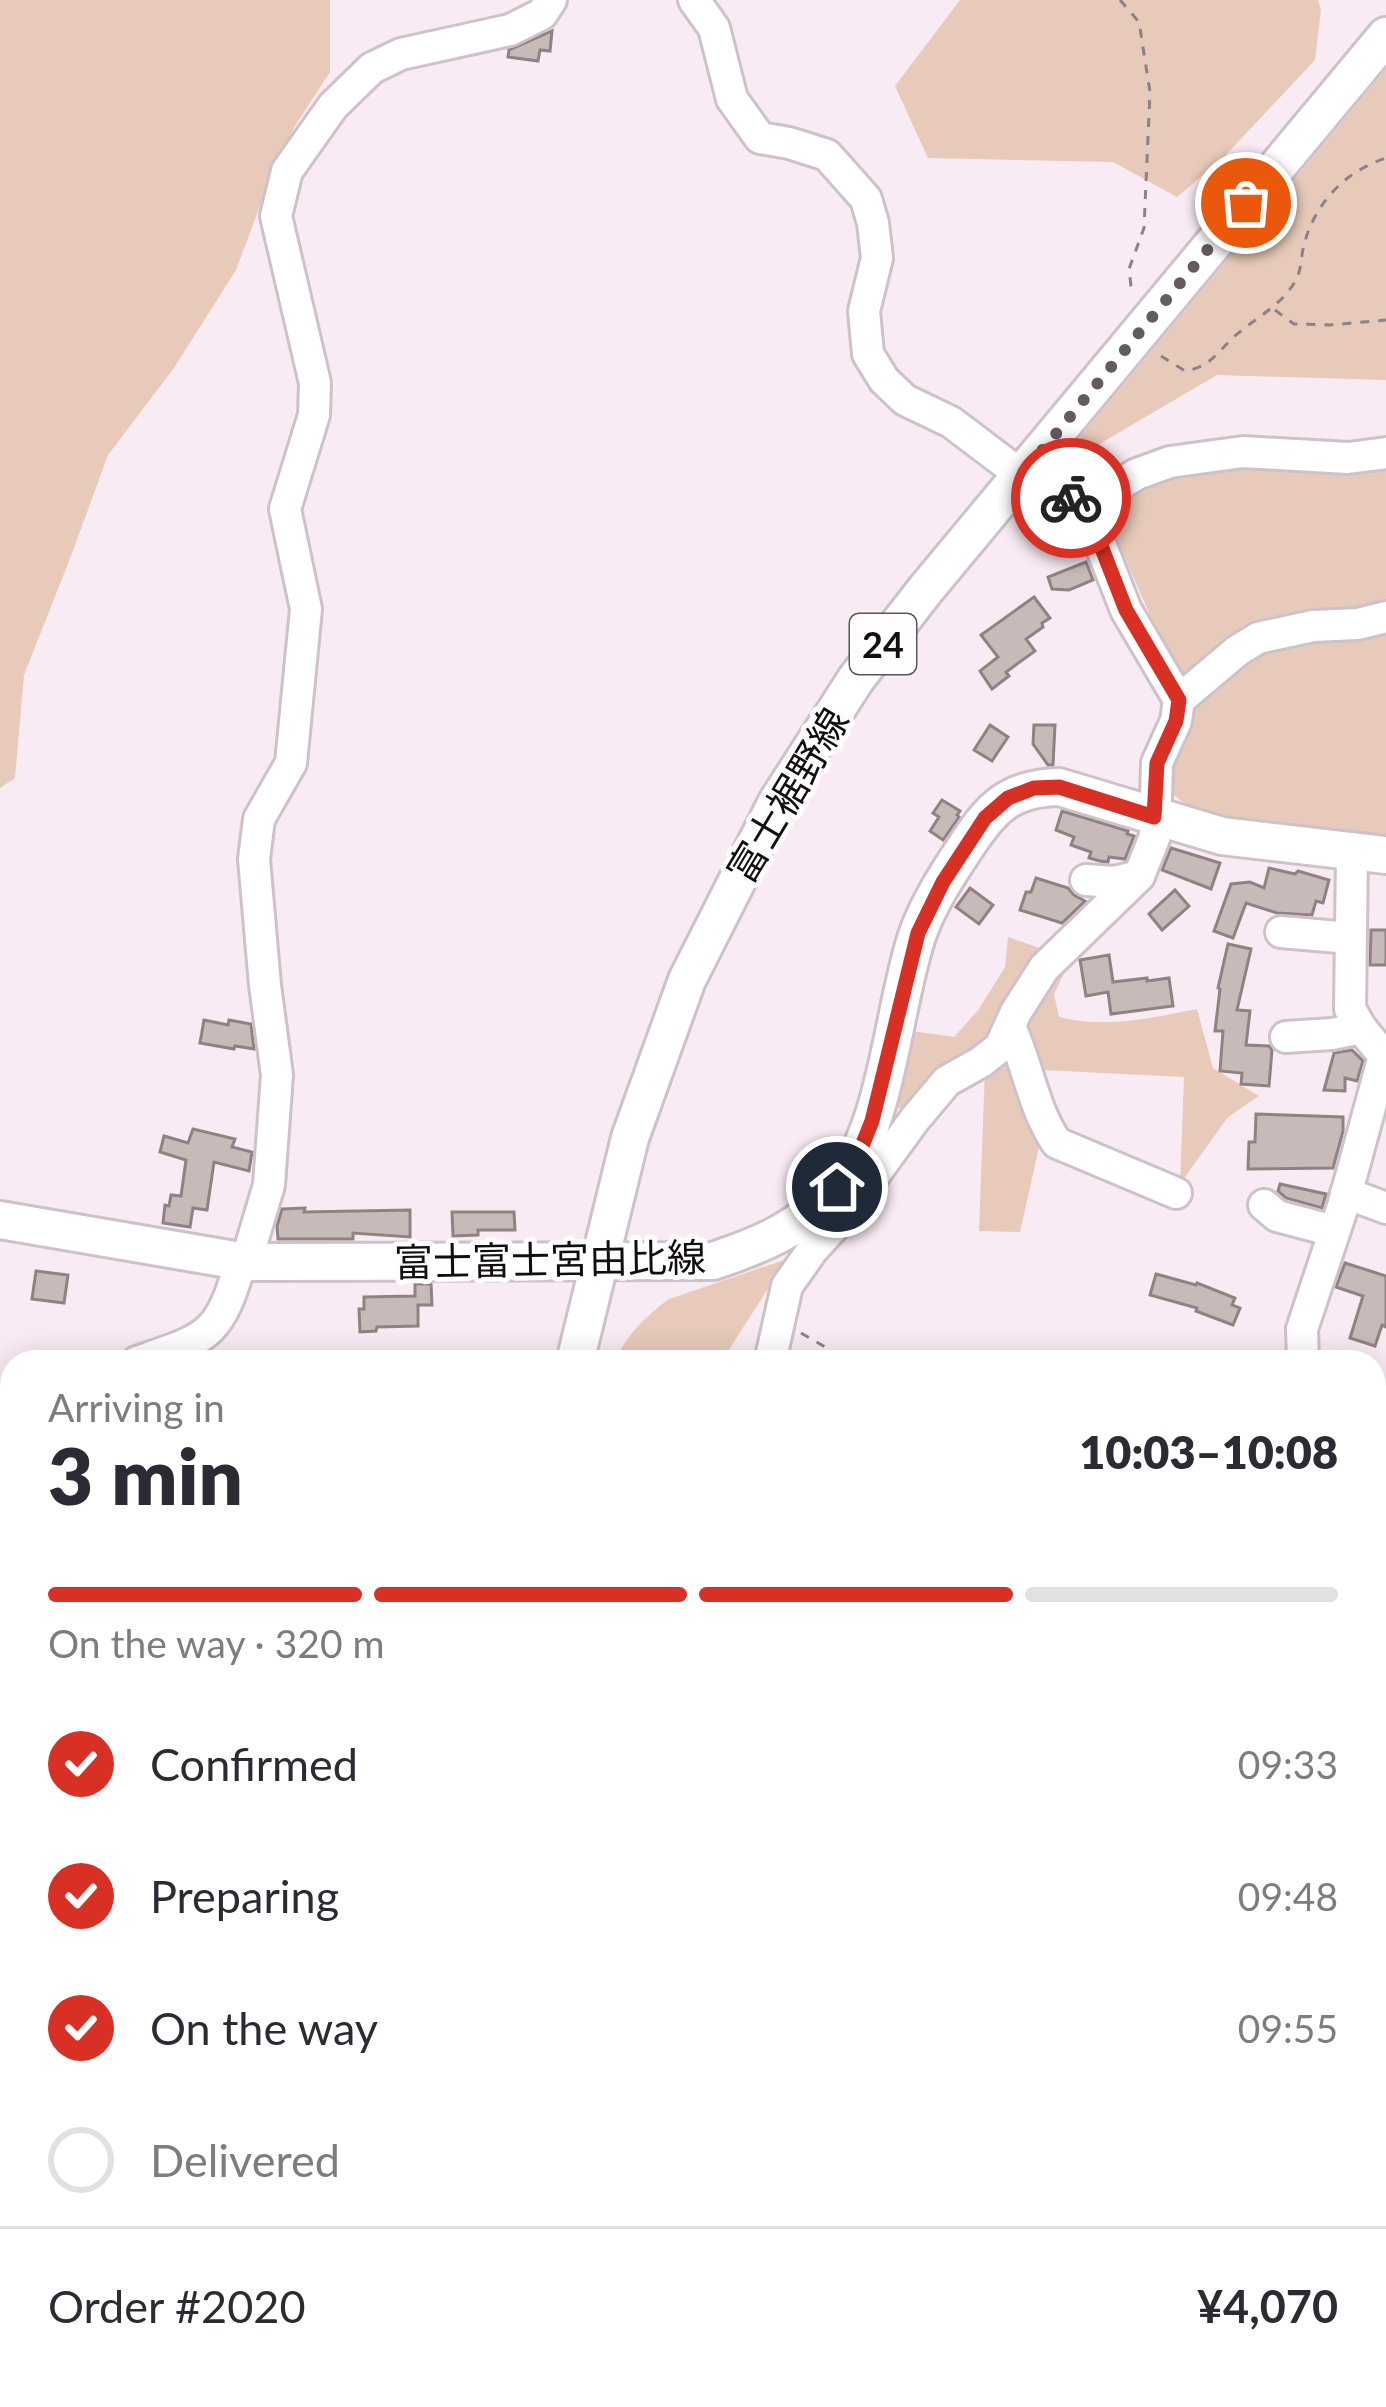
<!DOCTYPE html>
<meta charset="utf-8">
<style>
body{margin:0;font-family:Lato,"Noto Sans JP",sans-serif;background:#f7f7f7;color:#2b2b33;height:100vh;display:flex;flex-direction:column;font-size:45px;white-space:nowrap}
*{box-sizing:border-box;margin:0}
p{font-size:39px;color:#7c7c81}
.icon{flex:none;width:66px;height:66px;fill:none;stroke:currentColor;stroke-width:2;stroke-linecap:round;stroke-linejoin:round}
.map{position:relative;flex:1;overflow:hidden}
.sheet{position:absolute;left:0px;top:1350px;width:1386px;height:1059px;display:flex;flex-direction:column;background:#fff;border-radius:36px 36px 0 0;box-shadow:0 6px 30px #0003}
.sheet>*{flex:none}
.pin{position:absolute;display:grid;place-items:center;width:102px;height:102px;color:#fff;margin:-51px;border:6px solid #fff;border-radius:50%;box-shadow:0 3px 12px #0007}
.courier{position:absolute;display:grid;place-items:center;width:120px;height:120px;margin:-60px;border:9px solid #d93025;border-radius:50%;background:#fff;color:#222;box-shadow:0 3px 15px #0007}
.overview em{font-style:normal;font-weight:800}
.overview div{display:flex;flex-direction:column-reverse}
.overview{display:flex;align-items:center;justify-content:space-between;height:204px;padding:0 48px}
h1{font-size:78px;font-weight:800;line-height:90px}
.bar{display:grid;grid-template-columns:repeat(4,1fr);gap:18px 12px;align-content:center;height:144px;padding:0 48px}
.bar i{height:15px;border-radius:9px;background:#e1e1e2}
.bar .active{background:#d93025}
.bar p{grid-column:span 4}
.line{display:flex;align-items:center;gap:30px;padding:0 48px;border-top:3px solid #e1e1e2}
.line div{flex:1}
ol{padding:0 48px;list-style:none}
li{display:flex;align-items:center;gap:36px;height:132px}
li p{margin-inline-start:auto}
li .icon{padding:12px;border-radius:50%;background:#d93025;color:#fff;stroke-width:4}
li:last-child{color:#7c7c81}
li i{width:66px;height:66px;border:6px solid #e1e1e2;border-radius:50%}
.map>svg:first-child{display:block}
</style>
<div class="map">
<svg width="1386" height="2407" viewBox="0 0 1386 2407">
<rect width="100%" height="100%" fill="#f9ebf3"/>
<g fill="#e7cab9">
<polygon points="0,0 330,0 330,72 295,126 263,198 236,270 174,368 108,455 71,556 24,675 15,778 0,788"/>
<polygon points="960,0 1318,0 1321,10 1315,60 1223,158 1177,197 1113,162 928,158 895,86"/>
<polygon points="1386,69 1386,380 1217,375 1050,473"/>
<polygon points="1386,437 1386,836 1197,815 1164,786 1189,703 1105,513 1120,493 1195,467 1263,458"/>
<path d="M1008,937l63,22 -17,35 5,23c48,12 91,1 138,-8l16,59 46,28 -31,21 -48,67 4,-107 -142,-7 -2,73 -20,89 -41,-1 6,-163 -55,45 -40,-6 15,-77 49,7 25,-28 26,-42z"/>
<path d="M787,1259l-66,103h-106c10,-26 32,-47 54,-63z"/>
<polygon points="1374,1623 1386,1623 1386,1820 1374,1828"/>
<polygon points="12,2153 12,2242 0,2249 0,2157"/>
<polygon points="590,2397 825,2397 813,2407 596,2407"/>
</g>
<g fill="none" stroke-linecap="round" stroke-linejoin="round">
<g stroke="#858fb4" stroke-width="36">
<polyline points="1374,1774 1386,1779"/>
<polyline points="772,2407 784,2397"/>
</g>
</g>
<g fill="#c9baba" stroke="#918282" stroke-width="3">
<polygon points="552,31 550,51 540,50 538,61 508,57 509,50"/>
<polygon points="1086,562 1093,580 1069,590 1052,589 1048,577"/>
<polygon points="1034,597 1050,618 1042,623 1043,627 1026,639 1035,651 1006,672 1009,676 992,689 980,671 998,657 981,635"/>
<polygon points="990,725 1008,737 992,761 974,750"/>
<polygon points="1034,725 1055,725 1053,765 1048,765 1033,744"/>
<polygon points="942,800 960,811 957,815 959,817 943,840 930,831 939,817 933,813"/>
<polygon points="1062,811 1128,831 1127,834 1134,836 1125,859 1109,857 1108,862 1100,861 1089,858 1091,852 1071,845 1074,837 1056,830"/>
<polygon points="1171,848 1220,863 1211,889 1162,870"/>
<polygon points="1269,868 1295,874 1298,871 1329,880 1323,903 1316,901 1312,915 1277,913 1246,903 1233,938 1214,931 1231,884 1250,882 1264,888"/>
<polygon points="1036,878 1068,888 1074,895 1085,901 1062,923 1020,910 1026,892 1031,892"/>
<polygon points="970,888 993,905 979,924 956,907"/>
<polygon points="1175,890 1189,906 1162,930 1149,914"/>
<polygon points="1371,930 1386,930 1386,965 1370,965"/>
<polygon points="1228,944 1251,949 1237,1010 1250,1011 1246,1045 1269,1046 1272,1050 1269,1086 1241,1084 1242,1073 1220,1071 1223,1031 1215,1031 1220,989 1218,988"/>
<polygon points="1109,955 1113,982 1147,978 1147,981 1169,978 1173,1006 1111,1014 1108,992 1086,996 1080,960"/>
<polygon points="204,1020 228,1025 229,1020 251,1024 254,1049 235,1046 234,1049 200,1043"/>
<polygon points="1352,1050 1363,1061 1357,1081 1345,1078 1345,1091 1324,1090 1334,1053"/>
<polygon points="1256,1114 1343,1117 1343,1131 1333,1168 1248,1169 1249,1142 1255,1142"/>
<polygon points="193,1129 235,1139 232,1147 252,1152 249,1171 214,1162 207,1210 193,1208 190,1227 163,1223 165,1205 169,1206 171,1195 181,1196 186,1160 160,1152 164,1136 188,1143"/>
<polygon points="1280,1184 1326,1194 1322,1208 1286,1198 1278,1191"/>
<polygon points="305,1208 304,1212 410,1210 410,1237 353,1233 353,1239 278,1239 277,1226 282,1209"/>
<polygon points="452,1212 514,1212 515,1230 478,1230 478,1235 453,1236"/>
<polygon points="1345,1263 1386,1276 1386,1327 1382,1325 1375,1346 1350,1338 1363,1296 1336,1287"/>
<polygon points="36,1271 68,1275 64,1303 32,1299"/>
<polygon points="1156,1274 1196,1285 1197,1283 1235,1298 1232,1305 1240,1308 1233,1325 1196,1311 1197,1308 1150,1295"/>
<polygon points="415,1284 431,1284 432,1305 418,1305 418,1326 377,1327 376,1331 360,1332 359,1309 364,1309 364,1297 415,1296"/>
</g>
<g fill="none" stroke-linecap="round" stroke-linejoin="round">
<defs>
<g id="minor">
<polyline points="694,0 714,28 732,99 760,138 789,143 827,155 866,199 873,223 877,258 864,311 868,354 884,380 905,400 951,422 1021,475 1085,505 1126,610 1179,700 1176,721 1157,763 1155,836 1139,876 1044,968 1016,1012 1000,1047 981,1062 947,1081 915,1119 848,1211 813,1249 787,1286 770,1362"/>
<polyline points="1085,505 1137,474 1170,462 1243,452 1348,458 1386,453"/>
<polyline points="1179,700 1237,651 1258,638 1313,626 1358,624 1386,617"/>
<polyline points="1086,880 1114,882 1139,876"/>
<polyline points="1281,932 1350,938"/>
<path d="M1011,1029c17,37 23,82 46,114l119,50"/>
<polyline points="1286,1037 1332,1034 1361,1028"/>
<polyline points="1346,1193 1386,1208"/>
<polyline points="1264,1205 1277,1216 1334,1231"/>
<polyline points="246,1262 269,1185 277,1075 265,985 254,859 259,819 291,763 306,609 285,509 314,415 315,383 276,216 287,171 333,106 372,68 401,54 510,30 542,14 551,0"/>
<path d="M137,1362c72,-25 82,-25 104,-101"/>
<polyline points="1303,1362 1302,1329 1343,1206 1384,1056 1361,1028 1350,1009 1352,852"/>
<polyline points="1374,1437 1386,1433"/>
<polyline points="0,1450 12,1435"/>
<polyline points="1374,1818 1386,1817"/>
<polyline points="1374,1913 1386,1896"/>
<polyline points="0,2052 12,2067"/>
<polyline points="171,2397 177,2407"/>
<polyline points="1085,2397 1095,2407"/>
<polyline points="224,2407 247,2397"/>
<polyline points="1280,2407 1284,2397"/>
</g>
<g id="major">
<path d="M0,1220l246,42 467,-1c48,-16 90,-33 124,-74 51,-60 55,-176 80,-251 11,-32 30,-61 48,-88 26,-40 44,-60 94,-61l163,49 164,19"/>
<polyline points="575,1362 630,1138 687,980 777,802 856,679 926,589 1386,36"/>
<polyline points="1374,1935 1386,1938"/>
<polyline points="0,2139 12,2134"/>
<polyline points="957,2407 966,2397"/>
</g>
</defs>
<use href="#minor" stroke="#cec1c9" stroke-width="36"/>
<use href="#major" stroke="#cec1c9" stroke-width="42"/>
<g stroke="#8b8287" stroke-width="3" stroke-dasharray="9 9" stroke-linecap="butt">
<polyline points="1120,0 1139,22 1150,92 1144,228 1129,269 1131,286 1136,291"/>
<polyline points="1275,310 1294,324 1330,325 1386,320"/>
<path d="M1161,356l24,15c26,-4 33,-20 51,-36 22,-19 47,-30 61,-57 5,-11 4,-25 8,-37 12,-40 41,-70 81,-83"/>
<polyline points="801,1333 851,1362"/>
</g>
<use href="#minor" stroke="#fff" stroke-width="30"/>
<use href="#major" stroke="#fff" stroke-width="36"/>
</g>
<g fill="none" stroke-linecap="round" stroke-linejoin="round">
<polyline stroke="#635b5f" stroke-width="12" stroke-dasharray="0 21.6" points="1071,498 1022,475 1246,203"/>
<polyline stroke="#d93025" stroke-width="15" points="837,1187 858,1156 872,1121 918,933 943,882 985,818 1008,798 1034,788 1059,787 1154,817 1157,763 1176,721 1179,700 1126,610 1085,505 1071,498"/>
</g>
<g text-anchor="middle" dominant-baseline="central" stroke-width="10" stroke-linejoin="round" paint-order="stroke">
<rect fill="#fffcfe" stroke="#595557" stroke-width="3" x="850" y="614" width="66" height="60" rx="9"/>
<g font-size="36" font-weight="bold" fill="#120e10">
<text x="883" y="644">24</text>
</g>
<g font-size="39" fill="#120e10" stroke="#fffcfe">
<text transform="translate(787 795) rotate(-59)">富士裾野線</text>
<text transform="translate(550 1259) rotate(-1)">富士富士宮由比線</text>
</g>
</g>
</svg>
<div class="pin" style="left:1246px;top:203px;background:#ea580c"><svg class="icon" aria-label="bag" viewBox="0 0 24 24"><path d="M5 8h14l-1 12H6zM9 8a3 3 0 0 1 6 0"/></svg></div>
<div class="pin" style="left:837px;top:1187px;background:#1f2937"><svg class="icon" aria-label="home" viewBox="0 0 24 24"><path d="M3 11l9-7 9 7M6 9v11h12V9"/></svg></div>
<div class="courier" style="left:1071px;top:498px"><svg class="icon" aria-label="bike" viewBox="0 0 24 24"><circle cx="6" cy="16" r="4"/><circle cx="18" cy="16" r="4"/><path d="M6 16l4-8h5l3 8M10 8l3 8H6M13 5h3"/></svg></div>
<section class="sheet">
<div class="overview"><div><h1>3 min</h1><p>Arriving in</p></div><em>10:03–10:08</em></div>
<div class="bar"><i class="active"></i><i class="active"></i><i class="active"></i><i></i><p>On the way · 320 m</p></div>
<ol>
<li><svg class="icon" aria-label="check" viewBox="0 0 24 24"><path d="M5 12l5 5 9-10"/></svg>Confirmed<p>09:33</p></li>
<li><svg class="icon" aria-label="check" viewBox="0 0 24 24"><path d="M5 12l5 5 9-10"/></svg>Preparing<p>09:48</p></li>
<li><svg class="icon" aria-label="check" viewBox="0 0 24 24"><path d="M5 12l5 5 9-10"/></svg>On the way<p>09:55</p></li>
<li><i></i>Delivered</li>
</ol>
<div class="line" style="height:156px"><div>Order #2020</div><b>¥4,070</b></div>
</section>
</div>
